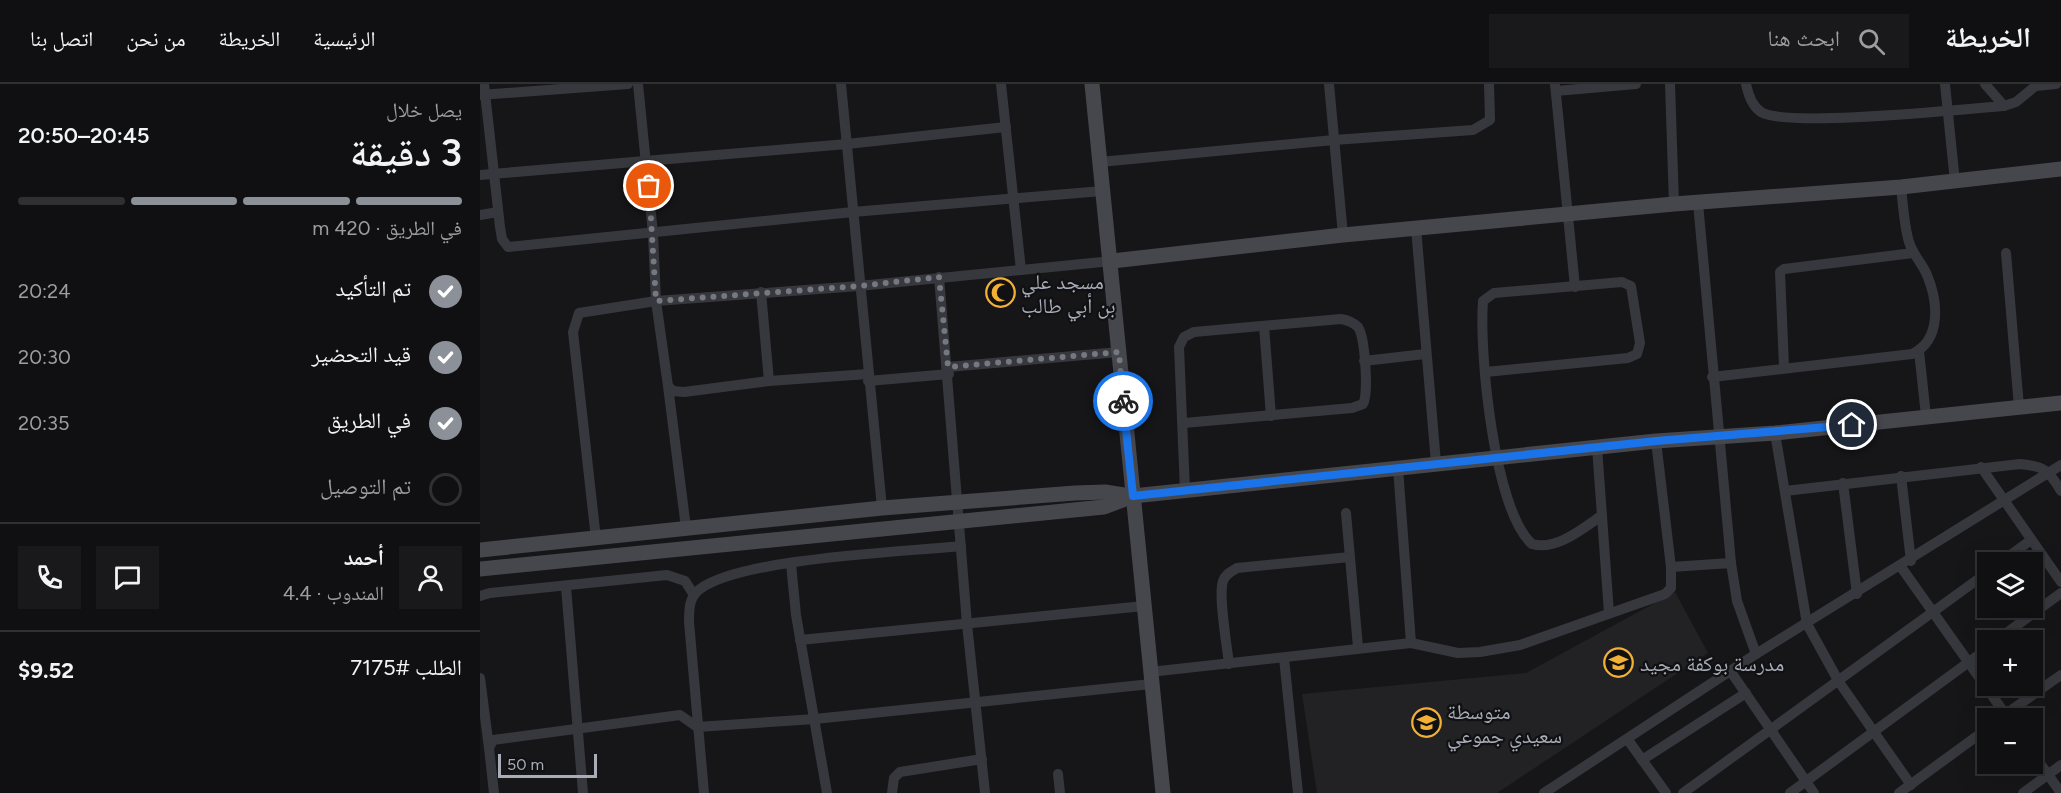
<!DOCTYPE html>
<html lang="ar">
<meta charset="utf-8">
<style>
body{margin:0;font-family:Figtree,"Noto Naskh Arabic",sans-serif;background:#19191b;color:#f1f3f6;direction:rtl;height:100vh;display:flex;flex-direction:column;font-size:22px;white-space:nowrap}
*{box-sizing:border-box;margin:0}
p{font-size:20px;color:#9c9d9f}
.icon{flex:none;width:33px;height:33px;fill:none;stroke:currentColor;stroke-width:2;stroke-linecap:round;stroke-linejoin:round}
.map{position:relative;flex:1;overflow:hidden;direction:ltr}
.details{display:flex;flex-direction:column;background:#101012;width:480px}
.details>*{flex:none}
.tools{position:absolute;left:1497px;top:468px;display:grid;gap:12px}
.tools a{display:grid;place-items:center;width:66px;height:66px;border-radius:0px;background:#101012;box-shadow:0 6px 24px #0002,0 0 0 2px #303032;font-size:30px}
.scale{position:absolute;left:18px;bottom:15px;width:99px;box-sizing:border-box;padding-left:6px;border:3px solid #a8adb8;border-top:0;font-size:16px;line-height:21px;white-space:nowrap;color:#a8adb8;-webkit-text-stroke:4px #111113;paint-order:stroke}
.pin{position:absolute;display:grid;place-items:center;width:51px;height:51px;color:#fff;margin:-26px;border:3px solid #fff;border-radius:50%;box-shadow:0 2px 6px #0007}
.courier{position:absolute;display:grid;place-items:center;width:60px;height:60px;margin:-30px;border:4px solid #1a73e8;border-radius:50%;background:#fff;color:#222;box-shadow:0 2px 8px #0007}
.summary em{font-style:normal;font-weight:600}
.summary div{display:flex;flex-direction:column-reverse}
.summary{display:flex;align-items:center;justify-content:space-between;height:102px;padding:0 18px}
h1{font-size:39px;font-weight:600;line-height:45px}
.bar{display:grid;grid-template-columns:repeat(4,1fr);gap:9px 6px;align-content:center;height:72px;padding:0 18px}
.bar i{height:8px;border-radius:4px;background:#303032}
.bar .current{background:#8c9099}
.bar p{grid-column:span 4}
.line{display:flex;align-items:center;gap:15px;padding:0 18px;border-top:2px solid #303032}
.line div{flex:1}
.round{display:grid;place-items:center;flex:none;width:63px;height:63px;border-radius:0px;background:#19191b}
ol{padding:0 18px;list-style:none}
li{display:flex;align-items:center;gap:18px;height:66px}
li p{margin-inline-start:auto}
li .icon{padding:6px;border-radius:50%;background:#8c9099;color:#fff;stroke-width:4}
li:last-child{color:#9c9d9f}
li i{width:33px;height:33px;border:3px solid #303032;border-radius:50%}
header{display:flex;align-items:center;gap:36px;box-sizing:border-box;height:84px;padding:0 30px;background:#101012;border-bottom:2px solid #303032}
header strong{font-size:28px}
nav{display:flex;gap:33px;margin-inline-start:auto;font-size:21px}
.search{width:420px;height:54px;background:#19191b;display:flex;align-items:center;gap:15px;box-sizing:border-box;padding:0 21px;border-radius:0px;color:#9c9d9f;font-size:22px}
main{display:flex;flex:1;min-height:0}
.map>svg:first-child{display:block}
</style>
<header>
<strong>الخريطة</strong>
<div class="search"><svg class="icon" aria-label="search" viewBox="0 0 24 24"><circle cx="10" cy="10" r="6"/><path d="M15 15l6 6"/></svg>ابحث هنا</div>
<nav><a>الرئيسية</a><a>الخريطة</a><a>من نحن</a><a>اتصل بنا</a></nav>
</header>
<main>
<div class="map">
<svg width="1581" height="709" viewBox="0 0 1581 709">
<rect width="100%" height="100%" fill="#161618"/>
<polygon fill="#222225" points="1195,508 1228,569 1017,709 837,709 822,610 1046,589"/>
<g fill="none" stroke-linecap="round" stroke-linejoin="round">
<g stroke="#37383d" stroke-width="10">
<polyline points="4,0 20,143 22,155 28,163 373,128 622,107"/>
<polyline points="158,0 173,150 176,217 188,302 193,307 204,308 289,297 388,290"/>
<polyline points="361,0 402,424"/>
<polyline points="521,0 541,186"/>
<polyline points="849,0 863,151"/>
<polyline points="1075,0 1095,203"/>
<polyline points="1190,0 1194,120"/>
<path d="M1266,0c2,10 6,22 15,28 25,16 204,-3 243,-6l-19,-22"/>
<polyline points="1465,0 1475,98"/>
<polyline points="1556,2 1576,0"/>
<polyline points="1076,7 1156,0"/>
<polyline points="0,11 148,0"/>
<polyline points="1524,22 1536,18 1558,0"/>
<polyline points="620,78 854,56 993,46 1010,36 1009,0"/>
<polyline points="0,91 367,60 526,43"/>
<polyline points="1218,119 1251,479"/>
<polyline points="0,131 18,128"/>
<polyline points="936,144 956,379"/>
<polyline points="1526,169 1539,323"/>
<polyline points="459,193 487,540 505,709"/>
<polyline points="281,208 289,297"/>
<polyline points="784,242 791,332"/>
<polyline points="1439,267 1446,332"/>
<polyline points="884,277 945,270"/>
<polyline points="468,283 639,268"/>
<polyline points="1304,283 1300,188 1304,185 1433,169"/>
<path d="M1006,288l142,-14 9,-4 3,-11 -9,-57 -9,-4 -128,11 -11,8c-4,52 11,209 49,243 24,7 50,-15 69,-28"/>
<path d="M1232,293l200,-23c30,-14 26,-53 15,-79 -5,-12 -14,-20 -18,-33 -5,-17 -6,-37 -8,-55"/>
<polyline points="388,297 469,290"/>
<polyline points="188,302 206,444"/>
<path d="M704,339l168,-15 11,-4c6,-10 2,-67 -5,-77 -5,-5 -11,-7 -17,-8l-147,13 -10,5 -5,10 6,144"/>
<polyline points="1295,349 1327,540 1359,598 1431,701"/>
<polyline points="1117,363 1129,529"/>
<polyline points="1501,383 1581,498"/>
<polyline points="918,384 931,559"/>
<polyline points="1421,392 1431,477"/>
<polyline points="1363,399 1377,510"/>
<path d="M1305,407l235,-27c25,2 29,7 41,27"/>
<polyline points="866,429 878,563"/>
<polyline points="116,455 93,248 99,229 176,217 379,202 632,177"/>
<polyline points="1521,478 1551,456"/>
<polyline points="311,480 316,531 347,709"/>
<polyline points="1191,483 1251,479 1257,517 1276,570"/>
<polyline points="1421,483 1528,634"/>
<polyline points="86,503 103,709"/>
<polyline points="0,512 10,509 187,491 205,497 214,511"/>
<polyline points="320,556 664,522"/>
<polyline points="1517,556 1581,509"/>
<polyline points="804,574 818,709"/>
<path d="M749,580c-2,-18 -11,-69 -6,-83 2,-7 8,-9 14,-13l113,-11"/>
<polyline points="670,588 931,559 978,569 1000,568 1040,561 1185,510 1191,504 1191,483 1176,357"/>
<polyline points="1251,588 1334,709"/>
<polyline points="0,594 9,664"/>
<polyline points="1520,634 1581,591"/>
<polyline points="1148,656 1186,709"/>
<polyline points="1552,668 1581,709"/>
<polyline points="1162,676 1266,609"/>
<polyline points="578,690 580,709"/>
<polyline points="14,709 9,664 13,656 200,631 217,643 335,635 671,600"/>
<path d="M224,709l-15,-171c0,-13 0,-25 11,-33 42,-31 204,-37 261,-43"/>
<polyline points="412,709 414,694 420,688 502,675"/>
<polyline points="1064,709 1276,570 1581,381"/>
<polyline points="1203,709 1508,488"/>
<polyline points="1310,709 1508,564"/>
<polyline points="1419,709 1508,644"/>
<polyline points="1543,709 1581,681"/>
</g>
<g stroke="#45474d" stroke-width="15">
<polyline points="612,0 683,709"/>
<polyline points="632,177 863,151 1194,120 1421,103 1581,85"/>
<polyline points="0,466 402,424 595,409 625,408 650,412"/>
<polyline points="0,485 624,423 653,412 1176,357 1295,349 1581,319"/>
</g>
</g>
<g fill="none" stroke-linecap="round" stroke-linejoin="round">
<polyline stroke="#757880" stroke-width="6" stroke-dasharray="0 10.8" points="169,102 176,217 379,202 459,193 468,283 639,268 643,317"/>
<polyline stroke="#1a73e8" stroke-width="8" points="643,317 653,412 1176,357 1372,341"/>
</g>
<defs>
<symbol id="mosque-ring" viewBox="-11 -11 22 22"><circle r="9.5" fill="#111113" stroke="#f2b134" stroke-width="1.5"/><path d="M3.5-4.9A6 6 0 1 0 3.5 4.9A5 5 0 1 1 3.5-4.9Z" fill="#f2b134"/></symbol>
<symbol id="school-ring" viewBox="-11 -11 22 22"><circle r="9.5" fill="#111113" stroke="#f2b134" stroke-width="1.5"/><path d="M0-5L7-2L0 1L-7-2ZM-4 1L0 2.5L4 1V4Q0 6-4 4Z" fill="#f2b134"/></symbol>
</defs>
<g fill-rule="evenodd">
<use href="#mosque-ring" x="504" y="192" width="33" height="33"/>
<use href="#school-ring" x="1122" y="562" width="33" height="33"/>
<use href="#school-ring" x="930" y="622" width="33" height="33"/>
</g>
<g text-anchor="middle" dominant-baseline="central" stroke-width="4.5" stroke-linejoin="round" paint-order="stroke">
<g font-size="21" fill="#a8adb8" stroke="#111113" text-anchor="start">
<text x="541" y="197">مسجد علي<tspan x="541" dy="24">بن أبي طالب</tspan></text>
<text x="1160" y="579">مدرسة بوكفة مجيد</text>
<text x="967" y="627">متوسطة<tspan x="967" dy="24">سعيدي جموعي</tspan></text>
</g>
</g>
</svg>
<div class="tools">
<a><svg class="icon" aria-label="layers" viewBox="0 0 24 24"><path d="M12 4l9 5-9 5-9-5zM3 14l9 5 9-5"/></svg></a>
<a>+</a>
<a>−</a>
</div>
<div class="scale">50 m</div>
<div class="pin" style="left:169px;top:102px;background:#ea580c"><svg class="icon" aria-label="bag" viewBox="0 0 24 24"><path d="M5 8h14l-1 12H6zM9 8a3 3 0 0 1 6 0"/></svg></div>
<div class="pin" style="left:1372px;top:341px;background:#1f2937"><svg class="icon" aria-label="home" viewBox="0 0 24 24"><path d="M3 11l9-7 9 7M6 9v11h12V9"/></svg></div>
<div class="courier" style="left:643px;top:317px"><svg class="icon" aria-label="bike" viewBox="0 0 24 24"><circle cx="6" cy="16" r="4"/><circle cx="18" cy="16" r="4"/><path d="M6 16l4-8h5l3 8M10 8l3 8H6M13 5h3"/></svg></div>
</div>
<section class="details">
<div class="summary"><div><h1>3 دقيقة</h1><p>يصل خلال</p></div><em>20:45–20:50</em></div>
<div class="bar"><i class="current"></i><i class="current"></i><i class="current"></i><i></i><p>في الطريق · 420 m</p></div>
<ol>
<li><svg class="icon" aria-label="check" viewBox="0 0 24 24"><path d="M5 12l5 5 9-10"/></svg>تم التأكيد<p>20:24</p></li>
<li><svg class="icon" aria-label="check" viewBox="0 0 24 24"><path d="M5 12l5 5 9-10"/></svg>قيد التحضير<p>20:30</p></li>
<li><svg class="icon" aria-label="check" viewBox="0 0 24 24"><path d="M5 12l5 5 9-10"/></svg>في الطريق<p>20:35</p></li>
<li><i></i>تم التوصيل</li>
</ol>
<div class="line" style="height:108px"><a class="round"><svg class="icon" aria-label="person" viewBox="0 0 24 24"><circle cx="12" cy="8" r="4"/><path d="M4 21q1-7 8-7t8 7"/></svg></a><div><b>أحمد</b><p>المندوب · 4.4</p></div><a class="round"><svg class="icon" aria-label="chat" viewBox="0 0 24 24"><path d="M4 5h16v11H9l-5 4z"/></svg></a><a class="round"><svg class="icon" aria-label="phone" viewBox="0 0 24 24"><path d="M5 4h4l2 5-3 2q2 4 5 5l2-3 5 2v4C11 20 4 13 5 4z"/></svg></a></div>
<div class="line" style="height:78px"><div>الطلب #7175</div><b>$9.52</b></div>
</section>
</main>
